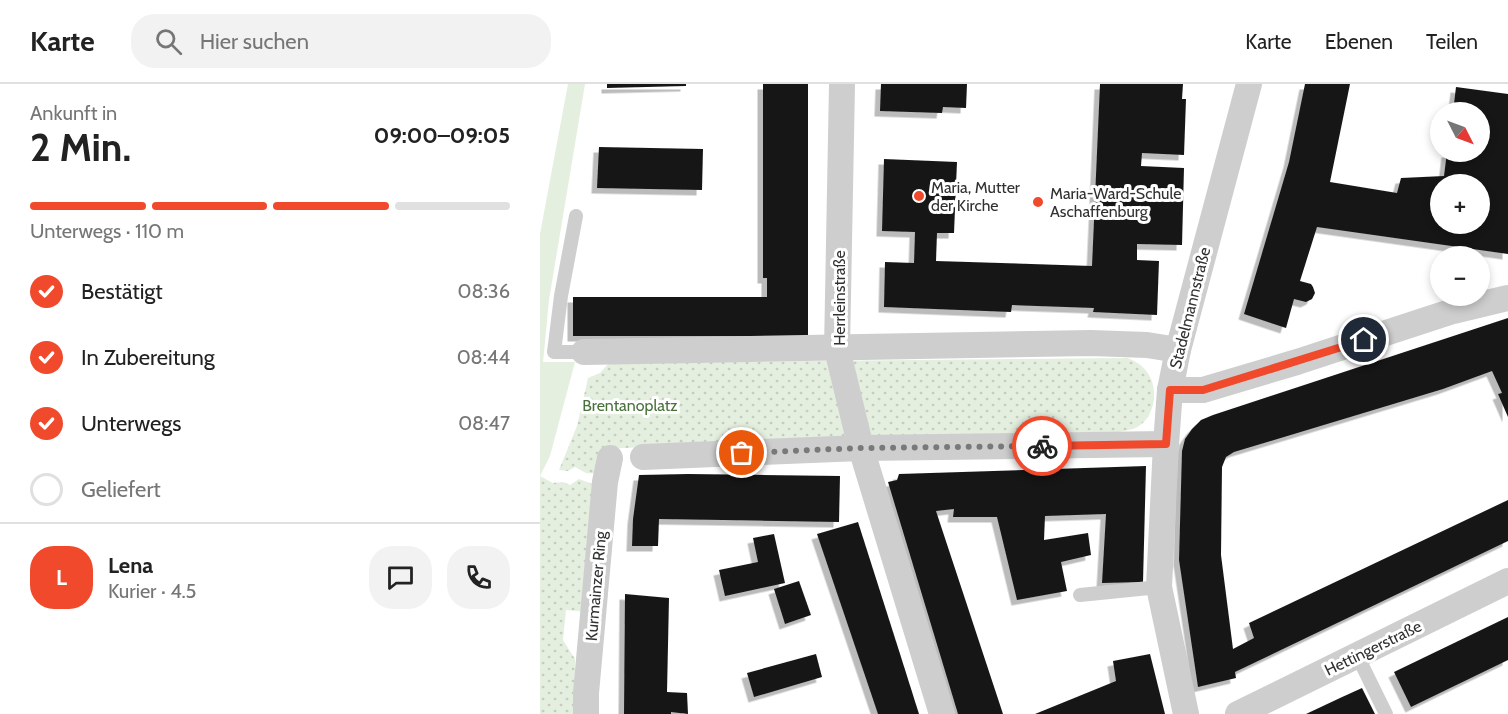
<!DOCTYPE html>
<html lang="de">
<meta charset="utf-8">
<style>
body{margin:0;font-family:Cabin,sans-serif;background:#f2f2f2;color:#222;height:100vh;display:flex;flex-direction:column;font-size:22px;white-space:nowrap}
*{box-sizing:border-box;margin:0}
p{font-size:20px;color:#767676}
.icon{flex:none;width:33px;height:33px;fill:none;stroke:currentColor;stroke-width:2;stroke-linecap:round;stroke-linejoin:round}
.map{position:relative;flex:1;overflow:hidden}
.side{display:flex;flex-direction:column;background:#fff;width:540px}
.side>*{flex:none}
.needle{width:39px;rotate:132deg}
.buttons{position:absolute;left:890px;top:18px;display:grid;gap:12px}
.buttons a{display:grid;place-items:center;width:60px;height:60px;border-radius:50%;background:#fff;box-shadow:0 3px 9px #0003;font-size:30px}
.pin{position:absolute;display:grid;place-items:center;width:51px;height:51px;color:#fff;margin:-26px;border:3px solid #fff;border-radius:50%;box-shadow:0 2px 6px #0007}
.courier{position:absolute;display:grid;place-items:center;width:60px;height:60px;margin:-30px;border:4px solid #f0492c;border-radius:50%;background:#fff;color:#222;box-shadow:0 2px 8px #0007}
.head em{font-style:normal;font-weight:700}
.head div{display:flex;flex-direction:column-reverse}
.head{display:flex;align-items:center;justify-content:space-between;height:102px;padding:0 30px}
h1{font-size:39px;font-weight:700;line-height:45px}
.bar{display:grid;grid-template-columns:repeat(4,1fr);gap:9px 6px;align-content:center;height:72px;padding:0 30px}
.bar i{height:8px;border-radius:4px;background:#e0e0e0}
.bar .selected{background:#f0492c}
.bar p{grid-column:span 4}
.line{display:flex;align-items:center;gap:15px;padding:0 30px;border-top:2px solid #e0e0e0}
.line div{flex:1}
.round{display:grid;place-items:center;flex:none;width:63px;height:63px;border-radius:24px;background:#f2f2f2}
ol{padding:0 30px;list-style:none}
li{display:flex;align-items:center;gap:18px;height:66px}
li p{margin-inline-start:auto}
li .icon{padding:6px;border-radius:50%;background:#f0492c;color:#fff;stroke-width:4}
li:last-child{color:#767676}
li i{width:33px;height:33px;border:3px solid #e0e0e0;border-radius:50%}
header{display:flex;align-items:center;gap:36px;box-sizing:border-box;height:84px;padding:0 30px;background:#fff;border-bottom:2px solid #e0e0e0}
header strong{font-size:28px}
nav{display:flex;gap:33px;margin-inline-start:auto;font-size:21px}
.search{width:420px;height:54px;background:#f2f2f2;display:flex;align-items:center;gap:15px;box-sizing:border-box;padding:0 21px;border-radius:24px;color:#767676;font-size:22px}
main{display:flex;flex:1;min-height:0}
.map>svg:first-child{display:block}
</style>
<header>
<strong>Karte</strong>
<div class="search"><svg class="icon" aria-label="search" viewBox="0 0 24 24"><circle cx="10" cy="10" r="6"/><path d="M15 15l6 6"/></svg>Hier suchen</div>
<nav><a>Karte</a><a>Ebenen</a><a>Teilen</a></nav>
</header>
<main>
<section class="side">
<div class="head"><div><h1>2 Min.</h1><p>Ankunft in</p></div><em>09:00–09:05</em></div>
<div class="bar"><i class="selected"></i><i class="selected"></i><i class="selected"></i><i></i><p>Unterwegs · 110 m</p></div>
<ol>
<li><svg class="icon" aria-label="check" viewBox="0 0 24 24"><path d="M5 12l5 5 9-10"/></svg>Bestätigt<p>08:36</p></li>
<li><svg class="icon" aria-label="check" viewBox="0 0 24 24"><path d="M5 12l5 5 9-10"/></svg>In Zubereitung<p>08:44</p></li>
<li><svg class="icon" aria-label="check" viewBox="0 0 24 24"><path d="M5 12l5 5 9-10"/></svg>Unterwegs<p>08:47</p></li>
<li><i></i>Geliefert</li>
</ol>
<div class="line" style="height:108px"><b class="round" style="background:#f0492c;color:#fff">L</b><div><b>Lena</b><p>Kurier · 4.5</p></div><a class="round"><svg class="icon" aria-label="chat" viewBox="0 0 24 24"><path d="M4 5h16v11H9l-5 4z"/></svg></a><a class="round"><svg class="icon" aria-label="phone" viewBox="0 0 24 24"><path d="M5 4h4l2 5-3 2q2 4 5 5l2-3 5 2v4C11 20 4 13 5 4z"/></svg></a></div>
</section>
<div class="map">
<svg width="968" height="630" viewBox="0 0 968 630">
<defs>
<pattern id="park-dots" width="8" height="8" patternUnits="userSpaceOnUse" patternTransform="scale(1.5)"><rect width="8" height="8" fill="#e4efdf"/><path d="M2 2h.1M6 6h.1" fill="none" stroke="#c4cdc0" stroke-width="1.8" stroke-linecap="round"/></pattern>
<filter id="shadow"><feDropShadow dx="-5.5" dy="5.5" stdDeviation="0" flood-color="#0004"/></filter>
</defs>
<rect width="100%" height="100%" fill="#fff"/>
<polygon fill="#e4efdf" points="28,0 45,0 9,216 3,278 35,278 10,372 0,392 0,150"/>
<g fill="url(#park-dots)">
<path d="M588,274c7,3 14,7 19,14 13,17 8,49 -14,57 -4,1 -10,2 -14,3l-270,6 -247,11 -3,25 -13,-1 -11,-6 -7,4 -9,-1 18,-44 11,-48 12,-5 9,-10z"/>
<polygon points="0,392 13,399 23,398 30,401 39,395 55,401 48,528 26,526 23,556 35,575 34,630 0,630"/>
</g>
<g fill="#181818" fill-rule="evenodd" filter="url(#shadow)">
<polygon points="67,0 146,0 146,2 67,4"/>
<polygon points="223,0 268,0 268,252 33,252 33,213 227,213 227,194 223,194"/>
<polygon points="341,0 427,0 426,24 403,23 402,29 340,27"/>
<polygon points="560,0 643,0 642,15 646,15 644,71 602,69 601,82 644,84 642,161 597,160 597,176 619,177 617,231 553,228 554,224 472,221 471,228 344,223 345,178 374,179 375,148 342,147 344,75 417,78 414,149 397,149 396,177 552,182"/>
<path d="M765,0h45l-20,98 67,11 4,-15 43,-2 3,-24h32v-40h-26l3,-25 52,7v160l-191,-27 -17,54 11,3 2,3 2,6 -3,6 -6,3 -12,-3 -8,29 -42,-14 45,-152zM900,100h39v40h-39z"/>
<polygon points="59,63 163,65 162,106 57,104"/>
<polygon points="968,234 968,333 958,310 962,309 952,287 903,305 694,368 686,373 682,383 681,471 693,565 714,554 709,539 968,416 968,457 695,588 696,594 658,603 639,476 642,367 645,355 652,345 661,336 673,331"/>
<polygon points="606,382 603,498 562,499 566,430 505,432 504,456 548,449 551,471 521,478 527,507 477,516 457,433 413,433 414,425 396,427 463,630 418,630 348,398 357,396 359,390"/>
<polygon points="148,390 300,392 299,438 119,435 118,462 92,462 93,435 99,391"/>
<polygon points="318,438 361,573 379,630 338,630 277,450"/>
<polygon points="234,450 245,499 185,512 179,486 218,478 213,454"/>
<polygon points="259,497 271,531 245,540 234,505"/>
<polygon points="85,510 129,514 127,608 147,609 148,630 131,628 131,630 84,630"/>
<polygon points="968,533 968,576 871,623 854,588"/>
<polygon points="276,570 282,593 214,613 207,589"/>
<polygon points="610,570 625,630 495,630 576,597 573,577"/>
<polygon points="822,604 835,630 766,630 800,614"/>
</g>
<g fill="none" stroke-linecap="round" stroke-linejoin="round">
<g stroke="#cecece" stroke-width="14">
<polyline points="36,132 21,212 14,268 44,268"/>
<polyline points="540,511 619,503"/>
<polyline points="817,571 846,630"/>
</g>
<g stroke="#cecece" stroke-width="26">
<polyline points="302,0 297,265 321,364 402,630"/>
<polyline points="44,268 551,259 607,261 638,266"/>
<polyline points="630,306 663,306 757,278 913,227 968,214"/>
<polyline points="103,373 321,364 626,360"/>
<polyline points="46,630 46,609 65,398 70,374"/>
<polyline points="646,630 619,503 626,360 630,306 638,266 709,0"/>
<polyline points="698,630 968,497"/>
</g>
</g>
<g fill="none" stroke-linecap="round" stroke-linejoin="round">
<polyline stroke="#797979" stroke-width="6" stroke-dasharray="0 10.8" points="202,369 321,364 502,362"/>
<polyline stroke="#f0492c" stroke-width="8" points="502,362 626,360 630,306 663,306 824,256"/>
</g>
<g fill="#f0492c" stroke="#fff" stroke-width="2">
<circle cx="379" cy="112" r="6"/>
<circle cx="498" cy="118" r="6"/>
</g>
<g text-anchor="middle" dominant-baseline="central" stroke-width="6" stroke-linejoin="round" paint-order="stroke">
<g font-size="16" fill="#313131" stroke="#fff" text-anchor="start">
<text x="391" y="103">Maria, Mutter<tspan x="391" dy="18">der Kirche</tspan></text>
<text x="510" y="109">Maria-Ward-Schule<tspan x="510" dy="18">Aschaffenburg</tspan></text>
</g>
<g font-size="16" fill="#313131" stroke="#fff">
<text transform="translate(299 214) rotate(-90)">Herrleinstraße</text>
<text transform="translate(650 224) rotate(-76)">Stadelmannstraße</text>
<text transform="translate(56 502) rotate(-85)">Kurmainzer Ring</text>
<text transform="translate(833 564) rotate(-26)">Hettingerstraße</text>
</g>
<g font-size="16" fill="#48713b" stroke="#fff">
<text x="90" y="321">Brentanoplatz</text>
</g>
</g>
</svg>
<div class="buttons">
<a><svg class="needle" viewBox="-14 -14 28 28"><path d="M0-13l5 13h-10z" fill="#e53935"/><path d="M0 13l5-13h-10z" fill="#767676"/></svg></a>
<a>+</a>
<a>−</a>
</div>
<div class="pin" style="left:202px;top:369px;background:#ea580c"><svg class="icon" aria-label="bag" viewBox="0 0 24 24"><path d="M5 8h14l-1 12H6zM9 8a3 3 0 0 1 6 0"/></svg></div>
<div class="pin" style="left:824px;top:256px;background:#1f2937"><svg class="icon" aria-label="home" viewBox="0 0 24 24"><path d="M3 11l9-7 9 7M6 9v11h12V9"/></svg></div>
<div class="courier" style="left:502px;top:362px"><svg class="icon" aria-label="bike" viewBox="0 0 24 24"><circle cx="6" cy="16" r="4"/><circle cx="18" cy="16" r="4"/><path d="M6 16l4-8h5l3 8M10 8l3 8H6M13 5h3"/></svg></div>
</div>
</main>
